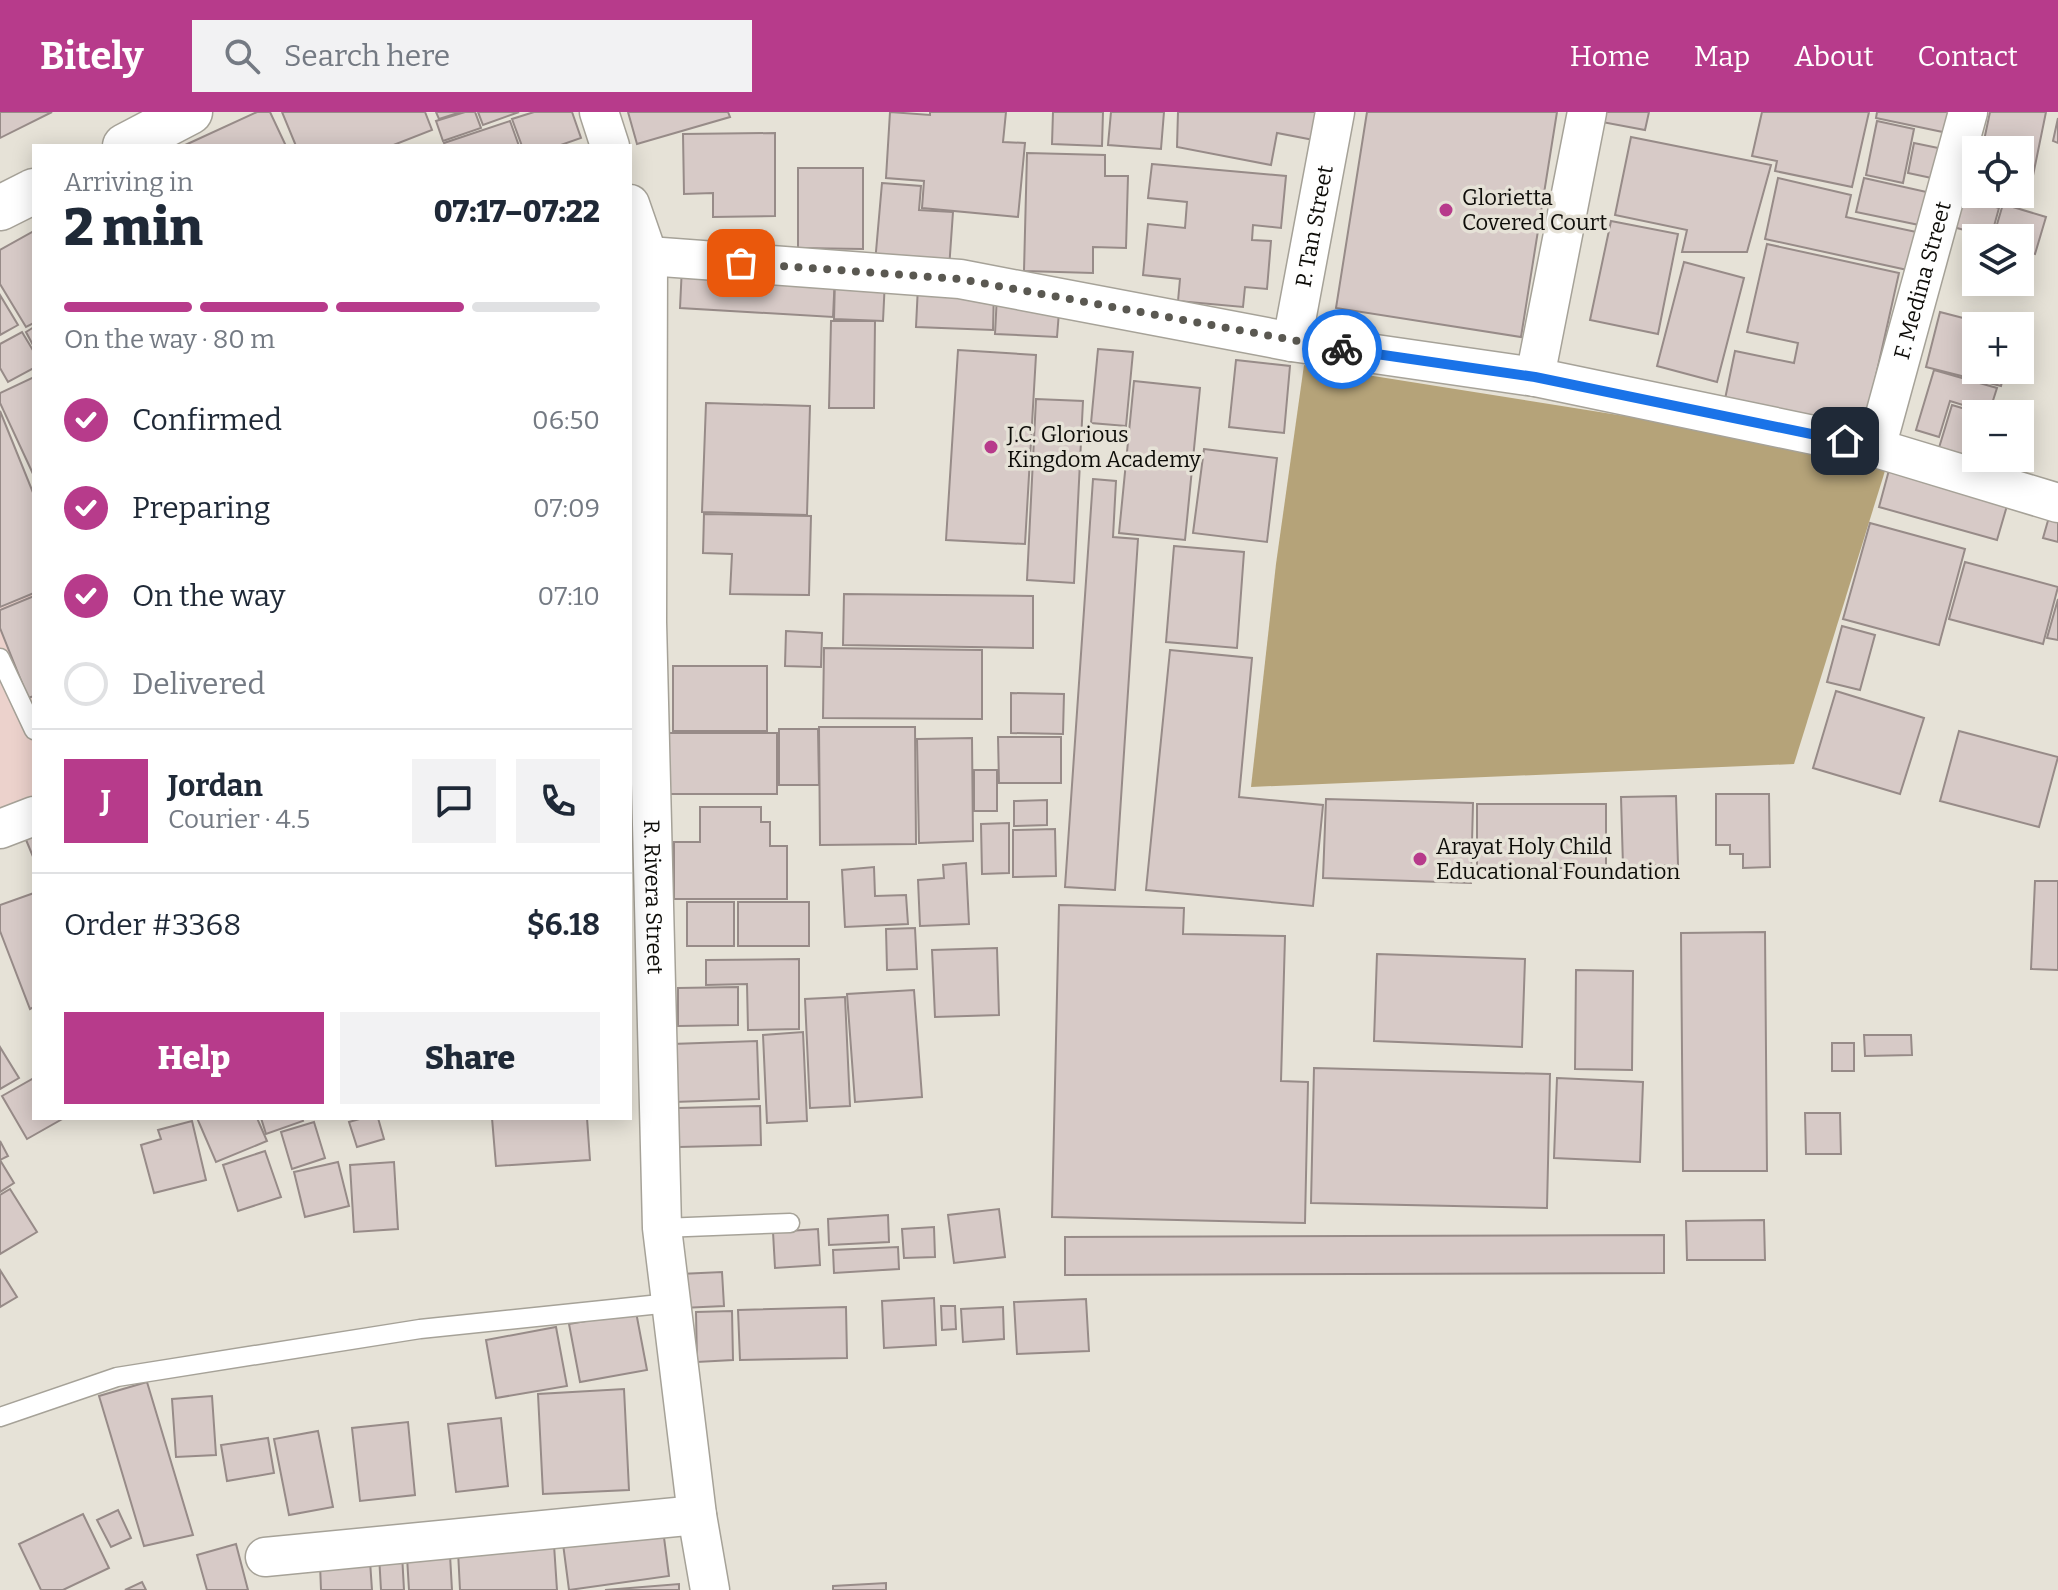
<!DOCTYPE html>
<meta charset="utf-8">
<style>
body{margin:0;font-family:Bitter,serif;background:#f2f2f3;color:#1f2937;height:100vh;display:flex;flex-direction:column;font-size:30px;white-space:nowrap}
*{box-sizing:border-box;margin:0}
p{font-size:26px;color:#747a83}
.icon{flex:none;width:44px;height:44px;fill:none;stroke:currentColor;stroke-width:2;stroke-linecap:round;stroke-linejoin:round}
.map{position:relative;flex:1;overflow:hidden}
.panel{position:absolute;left:32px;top:32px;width:600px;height:976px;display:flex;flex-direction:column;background:#fff;border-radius:0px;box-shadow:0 4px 20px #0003}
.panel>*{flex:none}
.controls{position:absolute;left:1962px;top:24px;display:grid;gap:16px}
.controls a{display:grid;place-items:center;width:72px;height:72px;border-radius:0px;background:#fff;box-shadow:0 4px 20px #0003;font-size:40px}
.pin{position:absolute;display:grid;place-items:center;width:68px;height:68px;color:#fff;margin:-34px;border-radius:16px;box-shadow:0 4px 12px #0006}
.courier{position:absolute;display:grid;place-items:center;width:80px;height:80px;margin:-40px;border:6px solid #1a73e8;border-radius:50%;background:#fff;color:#222;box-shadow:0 2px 10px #0007}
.overview em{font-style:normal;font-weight:800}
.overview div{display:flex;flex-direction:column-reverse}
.overview{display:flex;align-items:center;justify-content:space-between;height:136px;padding:0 32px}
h1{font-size:52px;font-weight:800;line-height:60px}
.bar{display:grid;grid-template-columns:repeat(4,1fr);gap:12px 8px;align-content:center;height:96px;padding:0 32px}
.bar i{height:10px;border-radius:6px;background:#e0e1e3}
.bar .current{background:#b73b8b}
.bar p{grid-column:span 4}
.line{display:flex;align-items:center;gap:20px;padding:0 32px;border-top:2px solid #e0e1e3}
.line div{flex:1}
.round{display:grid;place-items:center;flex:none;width:84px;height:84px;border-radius:0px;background:#f2f2f3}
ol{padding:0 32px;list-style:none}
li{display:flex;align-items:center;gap:24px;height:88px}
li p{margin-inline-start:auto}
li .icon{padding:8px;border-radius:50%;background:#b73b8b;color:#fff;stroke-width:4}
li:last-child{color:#747a83}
li i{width:44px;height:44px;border:4px solid #e0e1e3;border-radius:50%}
.button{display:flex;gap:16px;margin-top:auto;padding:16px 32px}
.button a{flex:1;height:92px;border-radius:0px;background:#b73b8b;color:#fff;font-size:32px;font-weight:800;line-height:92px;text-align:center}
.button a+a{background:#f2f2f3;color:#1f2937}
header{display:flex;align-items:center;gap:48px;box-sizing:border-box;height:112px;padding:0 40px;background:#b73b8b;color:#fff}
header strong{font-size:38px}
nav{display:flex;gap:44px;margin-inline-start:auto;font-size:28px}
.search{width:560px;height:72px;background:#f2f2f3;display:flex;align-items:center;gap:20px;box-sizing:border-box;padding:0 28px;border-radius:0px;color:#747a83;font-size:30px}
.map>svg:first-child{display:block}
</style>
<header>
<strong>Bitely</strong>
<div class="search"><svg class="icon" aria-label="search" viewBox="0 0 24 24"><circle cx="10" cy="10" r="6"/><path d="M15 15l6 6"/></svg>Search here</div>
<nav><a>Home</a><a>Map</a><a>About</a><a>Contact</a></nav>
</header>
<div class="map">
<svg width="2058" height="1478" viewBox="0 0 2058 1478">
<rect width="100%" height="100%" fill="#e6e2d7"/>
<polygon fill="#ecd2cc" points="0,307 34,383 34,692 0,704"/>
<polygon fill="#b5a379" points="1304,253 1889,346 1794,652 1251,675 1276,452"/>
<g fill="#d7cac7" stroke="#978b88" stroke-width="2">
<polygon points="0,0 52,0 0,26"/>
<polygon points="257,0 270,0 286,34 183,34"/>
<polygon points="282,0 425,0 432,18 391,34 296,34"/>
<polygon points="436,0 461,0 439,7"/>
<polygon points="465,0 475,0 481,16 443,29 436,9"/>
<polygon points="478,0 519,0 483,13"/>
<polygon points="534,0 572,0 581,26 558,34 522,34 512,7"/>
<polygon points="628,0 728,0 730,5 637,32"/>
<polygon points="890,0 930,3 930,0 1006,0 1003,30 1025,31 1018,105 922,96 924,69 886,66"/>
<polygon points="1053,0 1103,0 1102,34 1052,32"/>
<polygon points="1111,0 1164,0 1161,37 1108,33"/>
<polygon points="1178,0 1324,0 1319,29 1277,21 1271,53 1177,35"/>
<polygon points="1367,0 1557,0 1521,225 1336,196"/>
<polygon points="1604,0 1649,0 1645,18 1602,10"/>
<polygon points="1762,0 1869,0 1852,75 1775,59 1777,49 1752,44"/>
<polygon points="1877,0 1962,0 1957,23 1876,6"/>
<polygon points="1990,0 2046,0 2027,93 1973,82 1976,69 1976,82 2020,82 2020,38 1982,38"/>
<polygon points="2058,6 2058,31 2053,29"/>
<polygon points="510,9 519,34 445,34 444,31"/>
<polygon points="1877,9 1914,17 1903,71 1866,63"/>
<polygon points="775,21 775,104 713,105 713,81 684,82 683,22"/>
<polygon points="1631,25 1771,53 1747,140 1682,140 1687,118 1615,103"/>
<polygon points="1914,31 1948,38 1941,68 1908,61"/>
<polygon points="1027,41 1105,43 1105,64 1128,64 1126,136 1093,135 1093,161 1024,159"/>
<polygon points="1152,52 1286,64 1281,116 1253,113 1252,128 1271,129 1267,177 1245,175 1243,195 1178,189 1180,167 1143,163 1148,112 1185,116 1187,90 1148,86"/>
<polygon points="798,56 863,56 863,137 798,136"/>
<polygon points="1778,66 1851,83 1846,105 1921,121 1912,159 1765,127"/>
<polygon points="1864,66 1931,81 1924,114 1856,100"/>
<polygon points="882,71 921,74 919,98 953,100 949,157 875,151"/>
<polygon points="1962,85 1999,96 1991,125 1953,115"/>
<polygon points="2003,92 2046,105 2035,142 2020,137 2020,126 1993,126"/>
<polygon points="1611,109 1678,122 1658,222 1590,208"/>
<polygon points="34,119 34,211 26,215 0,172 0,138"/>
<polygon points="1767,132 1899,161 1864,317 1725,287 1735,239 1794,251 1798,231 1747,220"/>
<polygon points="1684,150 1744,166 1717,270 1657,254"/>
<polygon points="682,154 835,163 833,205 680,196"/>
<polygon points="835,166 885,168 883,209 834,207"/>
<polygon points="918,174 994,177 993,218 916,215"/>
<polygon points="0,183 18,213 0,223"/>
<polygon points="997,183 1060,187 1057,225 995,222"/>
<polygon points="1940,200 1994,214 1976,214 1976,258 2005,258 2001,274 1926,255"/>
<polygon points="831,209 875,209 874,296 829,296"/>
<polygon points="34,215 34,235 26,220"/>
<polygon points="22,220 34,240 34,256 8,270 0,256 0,232"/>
<polygon points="1098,237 1133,240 1126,314 1091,311"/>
<polygon points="958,238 1036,243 1025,432 946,428"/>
<polygon points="1236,248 1290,254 1284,321 1229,315"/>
<polygon points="1934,258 1997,276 1989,301 1950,289 1939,325 1916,318"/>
<polygon points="34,265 34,364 0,291 0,281"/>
<polygon points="1134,269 1200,276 1185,428 1119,421"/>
<polygon points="1036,287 1083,289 1074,471 1027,468"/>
<polygon points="706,291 810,294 807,403 702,400"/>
<polygon points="1952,293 1982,302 1976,302 1976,346 1997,346 1994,356 1938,339"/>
<polygon points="0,299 34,383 34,481 0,495"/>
<polygon points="1204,337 1277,346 1267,430 1193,421"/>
<polygon points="1892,347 2011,380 1997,428 1879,395"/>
<polygon points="1093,367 1116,369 1113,425 1138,427 1115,778 1065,775"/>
<polygon points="2053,391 2058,392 2058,430 2043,426"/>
<polygon points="704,402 811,404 809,483 730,482 732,442 703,441"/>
<polygon points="1870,411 1965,437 1939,533 1843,507"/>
<polygon points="1174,434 1244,440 1237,536 1166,530"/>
<polygon points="1965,450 2058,475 2043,532 1949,507"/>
<polygon points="844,482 1033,484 1033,536 843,533"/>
<polygon points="34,484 34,584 28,586 0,516 0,498"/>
<polygon points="2058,487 2058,528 2047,526"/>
<polygon points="1842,514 1875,523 1860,578 1827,570"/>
<polygon points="786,519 822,521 821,555 785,554"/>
<polygon points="824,536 982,538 982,607 823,606"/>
<polygon points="1170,538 1252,546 1239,685 1323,693 1313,794 1146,778"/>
<rect x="673" y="554" width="94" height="65"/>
<polygon points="1836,579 1924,606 1900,682 1813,656"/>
<polygon points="1011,581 1064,582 1063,622 1011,621"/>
<polygon points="819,615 915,615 916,732 820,733"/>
<polygon points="779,617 818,617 819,673 779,673"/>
<polygon points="1959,619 2058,645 2039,715 1940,689"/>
<rect x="669" y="621" width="108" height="61"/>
<polygon points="998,625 1061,625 1061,671 999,671"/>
<polygon points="972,626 973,729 919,731 917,627"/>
<rect x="974" y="658" width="23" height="41"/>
<polygon points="1716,682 1769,682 1770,755 1743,756 1743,742 1730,742 1730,733 1716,733"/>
<polygon points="1676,684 1678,753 1623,754 1621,685"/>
<polygon points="1326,687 1473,691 1471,771 1323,766"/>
<polygon points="1047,688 1047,713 1014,714 1014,689"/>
<rect x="1477" y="692" width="129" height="64"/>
<polygon points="700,695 761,695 761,710 770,710 770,734 787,734 787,787 674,787 674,730 700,730"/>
<polygon points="1009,711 1009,761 982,762 981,712"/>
<polygon points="1055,717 1056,764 1013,765 1013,718"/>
<polygon points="34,719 34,747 24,723"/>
<polygon points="966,751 969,812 920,814 918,768 944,766 943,753"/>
<polygon points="874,755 875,784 906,783 908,812 845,815 842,758"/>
<polygon points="2035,769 2058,769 2058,858 2031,857"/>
<polygon points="34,781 34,895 30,897 0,819 0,793"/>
<rect x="687" y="790" width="47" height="44"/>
<rect x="738" y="790" width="71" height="44"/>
<polygon points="1059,793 1184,796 1183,822 1285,824 1281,969 1308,970 1305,1111 1052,1105"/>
<polygon points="915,816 917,857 887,858 886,817"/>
<polygon points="1765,820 1767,1059 1683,1059 1681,821"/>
<polygon points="997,836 999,903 935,905 932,838"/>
<polygon points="1377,842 1525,847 1522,935 1374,929"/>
<polygon points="799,847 799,917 748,918 747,872 706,873 706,848"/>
<polygon points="1576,858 1633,859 1632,958 1575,957"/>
<polygon points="738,875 738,913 678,914 678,876"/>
<polygon points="914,878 922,985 855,990 847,882"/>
<polygon points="845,885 850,994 810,996 805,887"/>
<polygon points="803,920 807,1009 767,1011 763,923"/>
<polygon points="1864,923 1911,923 1912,943 1865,944"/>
<polygon points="757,929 759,987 674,990 672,932"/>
<rect x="1832" y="931" width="22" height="28"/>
<polygon points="0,935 19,966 0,977"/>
<polygon points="1314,956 1550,962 1547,1096 1311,1091"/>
<polygon points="34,966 34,1006 64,1006 27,1027 2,984"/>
<polygon points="1557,966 1643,970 1640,1050 1554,1046"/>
<polygon points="760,994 761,1033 679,1035 678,996"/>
<polygon points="1805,1001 1840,1001 1841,1042 1806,1042"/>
<polygon points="197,1006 257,1006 267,1029 216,1050"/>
<polygon points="261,1006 302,1006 303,1009 266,1022"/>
<polygon points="363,1006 378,1006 384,1027 357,1035 349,1010"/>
<polygon points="492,1006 587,1006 590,1048 496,1054"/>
<polygon points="192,1009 206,1068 154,1081 141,1033 161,1027 158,1018"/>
<polygon points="314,1010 325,1046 292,1057 281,1020"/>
<polygon points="0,1029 8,1044 0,1048"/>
<polygon points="265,1039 281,1085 238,1099 223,1053"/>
<polygon points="0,1048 14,1071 0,1080"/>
<polygon points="338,1050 349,1094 305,1105 294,1060"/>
<polygon points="394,1050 398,1117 354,1120 350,1053"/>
<polygon points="10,1077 37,1120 0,1142 0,1083"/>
<polygon points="999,1097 1005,1145 954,1151 948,1103"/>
<polygon points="888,1103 889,1130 829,1133 828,1107"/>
<polygon points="1764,1108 1765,1148 1687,1148 1686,1109"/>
<polygon points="934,1115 935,1145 904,1146 902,1117"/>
<polygon points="818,1117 820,1153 775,1156 773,1120"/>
<polygon points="1664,1123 1664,1161 1065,1163 1065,1125"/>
<polygon points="898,1135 899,1157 834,1161 833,1138"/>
<polygon points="0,1158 17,1185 0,1195"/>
<polygon points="722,1160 724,1194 682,1196 680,1162"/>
<polygon points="934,1186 936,1233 884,1236 882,1189"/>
<polygon points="1086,1187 1089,1239 1017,1242 1014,1190"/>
<polygon points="941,1194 955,1194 956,1217 942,1218"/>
<polygon points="846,1195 847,1246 740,1248 738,1198"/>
<polygon points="1003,1195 1004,1227 963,1230 961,1197"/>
<polygon points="732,1199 733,1248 697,1250 696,1200"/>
<polygon points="636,1200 647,1258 580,1270 569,1212"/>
<polygon points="556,1215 567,1274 496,1286 486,1228"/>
<polygon points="147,1270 193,1423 144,1434 99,1284"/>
<polygon points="624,1277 629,1378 543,1382 538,1282"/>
<polygon points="212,1284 216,1343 176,1345 172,1287"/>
<polygon points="501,1306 508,1374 456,1380 448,1312"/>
<polygon points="408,1310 415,1383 360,1389 352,1316"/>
<polygon points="318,1319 333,1395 289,1403 274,1327"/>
<polygon points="268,1326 274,1361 227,1369 221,1333"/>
<polygon points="118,1398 131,1426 111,1435 97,1408"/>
<polygon points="83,1402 109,1456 63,1478 41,1478 19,1432"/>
<polygon points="662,1410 669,1464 569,1478 562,1424"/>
<polygon points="236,1432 248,1478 207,1478 197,1443"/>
<polygon points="554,1433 557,1478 460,1478 458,1439"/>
<polygon points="402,1442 404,1478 381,1478 379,1443"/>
<polygon points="450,1443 452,1478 409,1478 407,1445"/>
<polygon points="370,1449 372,1478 321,1478 320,1452"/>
<polygon points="142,1470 146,1478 125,1478"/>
<polygon points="886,1471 886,1478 833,1478 833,1474"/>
<polygon points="679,1472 679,1478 605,1478"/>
</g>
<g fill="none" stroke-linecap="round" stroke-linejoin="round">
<defs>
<g id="lane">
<polyline points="0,546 34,618"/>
<polyline points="662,1116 790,1111"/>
<polyline points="0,1305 117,1265 420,1217 670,1191"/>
</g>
<g id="street">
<polyline points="599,0 610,34"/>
<path id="s1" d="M630,92l18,52 -1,366 15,606 35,287 13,75"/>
<polyline points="648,144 960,167 1292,230 1535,265 1876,336 2058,391"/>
<path id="s2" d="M1292,230l43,-230"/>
<polyline points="1535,265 1587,0"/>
<path id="s3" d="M1876,336l92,-336"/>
<polyline points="0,717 34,704"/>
<polyline points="265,1445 697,1403"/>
</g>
<g id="secondary">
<polyline points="125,34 190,0"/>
<polyline points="0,96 34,79"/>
</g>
</defs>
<use href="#lane" stroke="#a6a298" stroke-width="21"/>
<use href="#street" stroke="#a6a298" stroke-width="41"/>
<use href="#secondary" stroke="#a6a298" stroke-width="47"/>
<use href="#lane" stroke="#fff" stroke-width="18"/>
<use href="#street" stroke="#fff" stroke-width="38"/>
<use href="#secondary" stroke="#fff" stroke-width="44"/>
</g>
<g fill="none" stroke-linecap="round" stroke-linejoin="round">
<polyline stroke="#5a5851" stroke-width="8" stroke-dasharray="0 14.4" points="741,151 960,167 1342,237"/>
<polyline stroke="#1a73e8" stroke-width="10" points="1342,237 1535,265 1845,329"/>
</g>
<g fill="#b73b8b" stroke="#e6e2d7" stroke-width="3">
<circle cx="1446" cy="98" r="8"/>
<circle cx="991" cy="335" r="8"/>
<circle cx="1420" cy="747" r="8"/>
</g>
<g text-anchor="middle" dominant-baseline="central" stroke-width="7" stroke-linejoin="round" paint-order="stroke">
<g font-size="22" fill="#0e0d09" stroke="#e6e2d7" text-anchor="start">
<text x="1462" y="85">Glorietta<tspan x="1462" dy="25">Covered Court</tspan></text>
<text x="1007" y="322">J.C. Glorious<tspan x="1007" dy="25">Kingdom Academy</tspan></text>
<text x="1436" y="734">Arayat Holy Child<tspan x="1436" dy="25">Educational Foundation</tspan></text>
</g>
<g font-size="22" fill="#0e0d09" stroke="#e6e2d7">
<text stroke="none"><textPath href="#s2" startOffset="118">P. Tan Street</textPath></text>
<text stroke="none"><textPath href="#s3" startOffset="174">F. Medina Street</textPath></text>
<text stroke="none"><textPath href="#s1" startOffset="696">R. Rivera Street</textPath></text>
</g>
</g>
</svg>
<div class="controls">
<a><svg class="icon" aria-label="locate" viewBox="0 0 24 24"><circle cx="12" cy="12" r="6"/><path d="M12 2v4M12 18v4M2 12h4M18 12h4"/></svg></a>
<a><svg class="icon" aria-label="layers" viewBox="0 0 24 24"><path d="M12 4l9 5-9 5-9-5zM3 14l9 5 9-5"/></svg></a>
<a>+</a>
<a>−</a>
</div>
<div class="pin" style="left:741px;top:151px;background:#ea580c"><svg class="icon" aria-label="bag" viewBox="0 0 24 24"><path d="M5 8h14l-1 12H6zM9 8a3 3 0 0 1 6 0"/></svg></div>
<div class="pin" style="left:1845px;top:329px;background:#1f2937"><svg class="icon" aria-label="home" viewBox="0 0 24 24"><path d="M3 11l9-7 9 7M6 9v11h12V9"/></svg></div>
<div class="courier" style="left:1342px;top:237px"><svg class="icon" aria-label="bike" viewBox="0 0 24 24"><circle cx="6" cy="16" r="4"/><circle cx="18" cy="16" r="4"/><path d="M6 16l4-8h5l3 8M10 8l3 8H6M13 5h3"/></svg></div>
<section class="panel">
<div class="overview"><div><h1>2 min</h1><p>Arriving in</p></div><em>07:17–07:22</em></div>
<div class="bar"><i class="current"></i><i class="current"></i><i class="current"></i><i></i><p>On the way · 80 m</p></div>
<ol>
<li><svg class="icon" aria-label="check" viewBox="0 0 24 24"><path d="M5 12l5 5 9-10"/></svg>Confirmed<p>06:50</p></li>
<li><svg class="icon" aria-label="check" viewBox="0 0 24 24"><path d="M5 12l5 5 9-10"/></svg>Preparing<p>07:09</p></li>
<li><svg class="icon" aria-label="check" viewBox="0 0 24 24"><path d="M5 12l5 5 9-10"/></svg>On the way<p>07:10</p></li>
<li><i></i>Delivered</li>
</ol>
<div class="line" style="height:144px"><b class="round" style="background:#b73b8b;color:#fff">J</b><div><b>Jordan</b><p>Courier · 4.5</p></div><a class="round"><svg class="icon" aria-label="chat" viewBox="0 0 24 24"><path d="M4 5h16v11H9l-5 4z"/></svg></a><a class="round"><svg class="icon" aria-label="phone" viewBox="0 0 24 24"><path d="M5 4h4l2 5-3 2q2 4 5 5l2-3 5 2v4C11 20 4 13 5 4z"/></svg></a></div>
<div class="line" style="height:104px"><div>Order #3368</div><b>$6.18</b></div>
<div class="button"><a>Help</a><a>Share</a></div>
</section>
</div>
